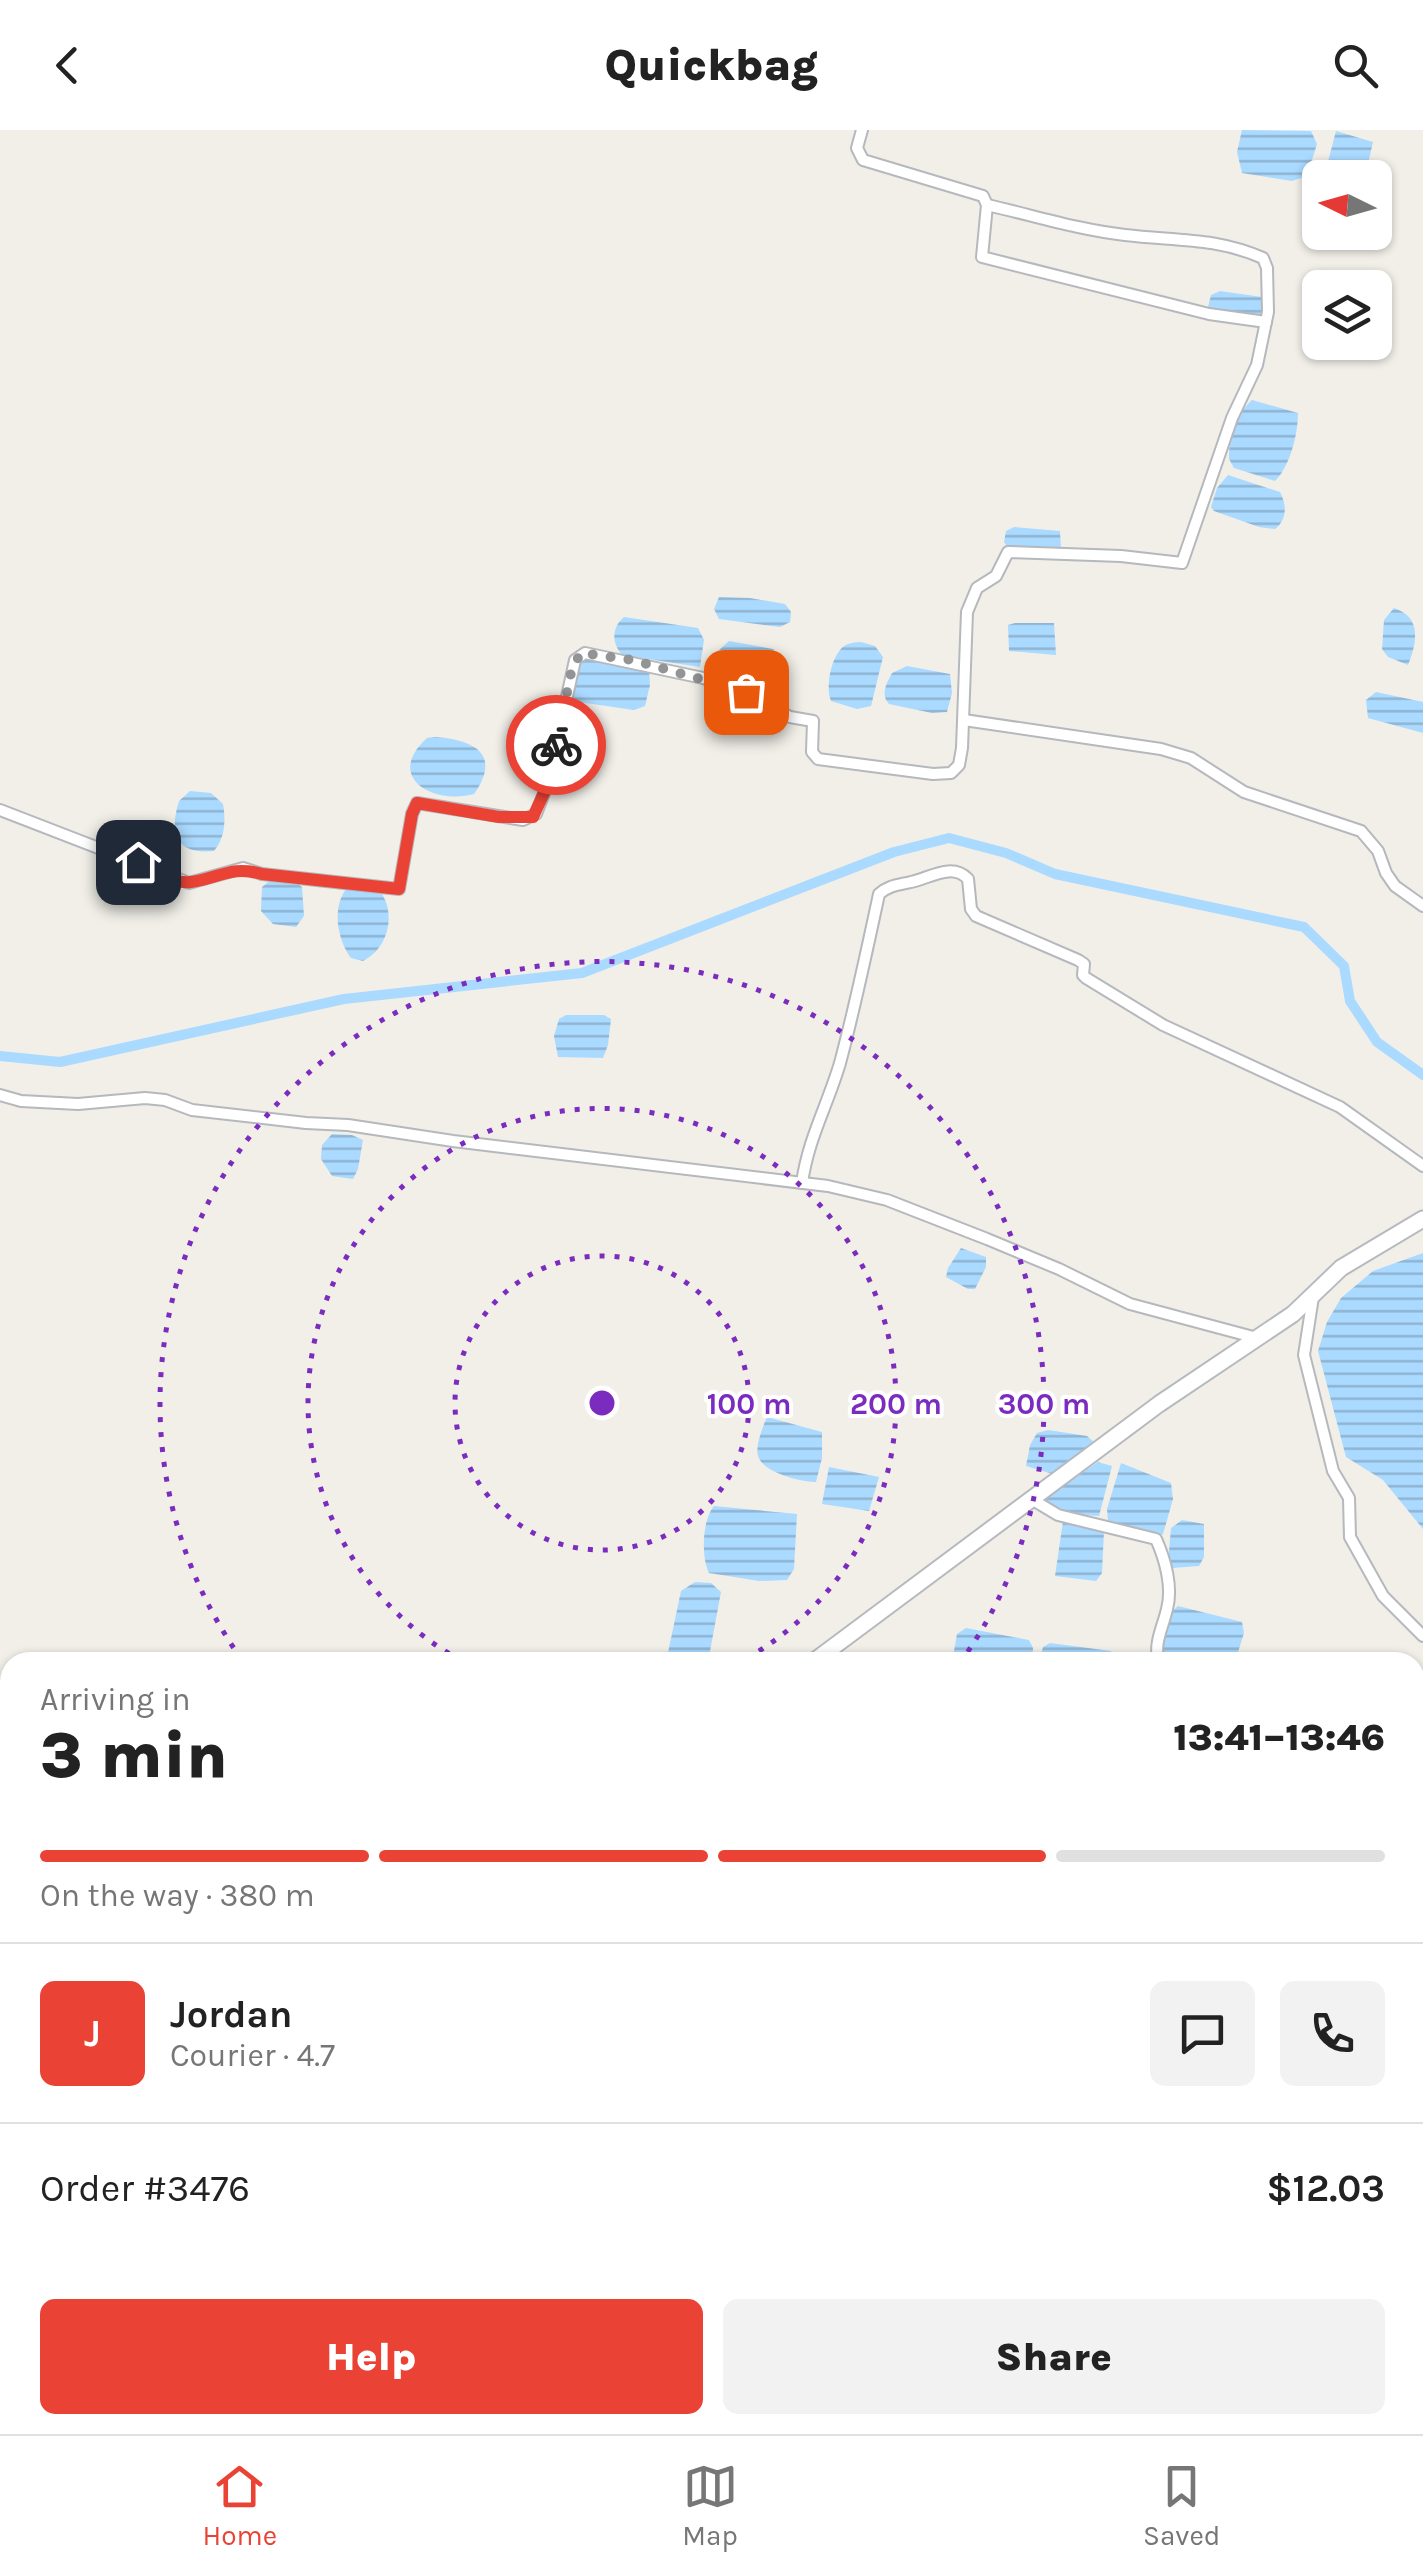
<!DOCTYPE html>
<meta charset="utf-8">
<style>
body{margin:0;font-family:Karla,sans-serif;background:#f2f2f2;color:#222;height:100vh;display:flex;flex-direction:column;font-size:38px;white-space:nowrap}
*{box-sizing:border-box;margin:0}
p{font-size:32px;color:#767676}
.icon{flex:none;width:55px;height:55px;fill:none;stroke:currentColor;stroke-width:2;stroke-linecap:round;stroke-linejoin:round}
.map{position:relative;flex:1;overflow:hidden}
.side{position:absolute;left:0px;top:1522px;width:1425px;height:782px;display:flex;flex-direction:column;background:#fff;border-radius:30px 30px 0 0;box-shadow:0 2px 8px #0004}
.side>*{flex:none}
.needle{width:65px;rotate:275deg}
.buttons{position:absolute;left:1302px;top:30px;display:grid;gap:20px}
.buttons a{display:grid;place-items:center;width:90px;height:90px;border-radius:15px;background:#fff;box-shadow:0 2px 8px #0004;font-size:50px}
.pin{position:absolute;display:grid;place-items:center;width:85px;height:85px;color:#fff;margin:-42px;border-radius:20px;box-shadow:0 5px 15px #0006}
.courier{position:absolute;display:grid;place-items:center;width:100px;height:100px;margin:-50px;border:8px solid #ea4335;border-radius:50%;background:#fff;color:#222;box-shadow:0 2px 12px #0007}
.summary em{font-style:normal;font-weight:800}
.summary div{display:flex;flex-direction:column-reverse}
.summary{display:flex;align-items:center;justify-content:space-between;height:170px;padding:0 40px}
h1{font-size:65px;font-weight:800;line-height:75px}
.bar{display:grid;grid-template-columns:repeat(4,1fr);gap:15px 10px;align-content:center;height:120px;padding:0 40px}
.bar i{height:12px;border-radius:8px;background:#e0e0e0}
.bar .selected{background:#ea4335}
.bar p{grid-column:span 4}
.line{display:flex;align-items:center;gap:25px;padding:0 40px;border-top:2px solid #e0e0e0}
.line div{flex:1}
.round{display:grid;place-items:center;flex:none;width:105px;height:105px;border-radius:15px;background:#f2f2f2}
.cta{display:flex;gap:20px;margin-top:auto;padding:20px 40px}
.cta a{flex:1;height:115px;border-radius:15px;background:#ea4335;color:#fff;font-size:40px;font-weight:800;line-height:115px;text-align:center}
.cta a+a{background:#f2f2f2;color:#222}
header{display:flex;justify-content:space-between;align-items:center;height:130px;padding:0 40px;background:#fff;font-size:45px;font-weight:800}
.tabs{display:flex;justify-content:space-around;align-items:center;height:140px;border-top:2px solid #e0e0e0;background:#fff;font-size:28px;color:#767676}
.tabs a{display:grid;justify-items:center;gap:5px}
.tabs .selected{color:#ea4335}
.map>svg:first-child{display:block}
</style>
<header><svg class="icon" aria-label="back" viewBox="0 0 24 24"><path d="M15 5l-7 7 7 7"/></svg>Quickbag<svg class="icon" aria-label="search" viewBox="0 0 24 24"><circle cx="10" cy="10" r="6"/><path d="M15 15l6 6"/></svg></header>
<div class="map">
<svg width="1423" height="2304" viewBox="0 0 1423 2304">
<defs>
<pattern id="water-rules" width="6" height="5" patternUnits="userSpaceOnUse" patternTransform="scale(2.5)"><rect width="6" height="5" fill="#aadaff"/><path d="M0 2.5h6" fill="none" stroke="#8eb4d2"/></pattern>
</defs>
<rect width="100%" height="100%" fill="#f1efe8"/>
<g fill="url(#water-rules)">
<polygon points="1242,0 1311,1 1317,14 1307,46 1292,51 1242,43 1237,22"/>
<polygon points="1336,1 1373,12 1365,47 1324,47"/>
<polygon points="1220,161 1262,167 1263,185 1261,188 1208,177 1211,165"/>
<path d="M1252,270l46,13c0,21 -8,53 -23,68l-41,-13 -5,-9c-1,-20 8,-46 23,-59z"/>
<path d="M1228,345l52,17c7,13 7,28 -5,37l-16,-2 -45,-16 -3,-4 6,-19z"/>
<polygon points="1014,397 1060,401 1061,419 1057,423 1009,419 1004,412 1006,401"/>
<polygon points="719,467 750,468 785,474 791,482 790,492 780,497 719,489 714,479"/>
<path d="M1394,478c28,9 23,35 14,57l-20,-8 -6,-8 2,-29z"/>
<path d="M624,487l74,11 6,12 -4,27 -78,-12c-11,-13 -10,-28 2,-38z"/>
<polygon points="1015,493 1054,493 1056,525 1009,521 1008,495"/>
<polygon points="729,511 773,519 780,526 777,556 771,566 762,567 718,551 716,546 717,522"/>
<path d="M861,512l14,4 8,11 -12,49 -14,3 -26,-8c-6,-14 0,-45 13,-55 5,-3 11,-4 17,-4z"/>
<polygon points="581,525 649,538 650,555 645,576 634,580 572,571 569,567"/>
<path d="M907,536l43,8 2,19 -5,19 -15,1 -43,-9c-9,-10 -2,-21 3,-31z"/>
<polygon points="1376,562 1423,572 1423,603 1368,588 1366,570"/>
<path d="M436,607c38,3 66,17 38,57 -39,11 -91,-16 -47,-56z"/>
<path d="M190,661l21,2 12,11c3,16 2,34 -9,47 -39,4 -45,-18 -35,-50z"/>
<polygon points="272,749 294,751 302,757 304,786 296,797 273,794 261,781 262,757"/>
<path d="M348,757l31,3c18,22 10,58 -16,71l-12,-3c-14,-18 -20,-53 -3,-71z"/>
<polygon points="566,885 604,885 611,889 608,915 603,928 558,927 554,906 559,889"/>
<polygon points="332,1004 352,1005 363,1010 358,1039 353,1049 332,1046 321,1029 322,1015"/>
<polygon points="961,1118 986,1127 986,1137 975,1159 968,1159 946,1147 948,1138"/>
<polygon points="1423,1123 1423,1399 1383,1350 1346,1327 1318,1221 1327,1192 1341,1168 1373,1141"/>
<path d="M767,1287l55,15v26l-6,24c-15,0 -53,-9 -58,-26 -3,-10 5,-30 9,-39z"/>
<polygon points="1048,1300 1087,1306 1096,1314 1053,1344 1026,1336 1030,1315 1037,1303"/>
<polygon points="1098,1332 1112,1336 1099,1386 1067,1384 1044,1372 1047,1366"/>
<polygon points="1121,1333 1171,1353 1173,1369 1163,1404 1159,1406 1108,1391 1107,1379"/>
<polygon points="829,1337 879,1347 869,1381 822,1374"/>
<path d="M714,1376l83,8 -3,55 -7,11 -28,1 -50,-8c-8,-16 -7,-53 5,-67z"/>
<polygon points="1182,1390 1204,1394 1204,1427 1199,1436 1172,1438 1168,1433 1171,1398"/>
<polygon points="1063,1391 1104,1401 1102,1443 1096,1451 1055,1446"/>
<polygon points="695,1452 711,1453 721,1462 708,1532 666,1532 681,1461"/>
<path d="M1178,1476l64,16 2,11 -9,29h-72l-3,-5c2,-17 4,-40 18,-51z"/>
<polygon points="966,1498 1029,1510 1033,1518 1032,1532 952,1532 957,1504"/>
<polygon points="1050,1513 1111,1521 1112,1532 1039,1532 1043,1517"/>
</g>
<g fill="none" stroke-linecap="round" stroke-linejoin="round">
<polyline stroke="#aadaff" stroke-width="10" points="0,926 60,932 344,869 582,843 894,722 949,708 1006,723 1055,744 1304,797 1344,836 1350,871 1377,912 1423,945"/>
<defs>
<g id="street">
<polyline points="862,0 857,18 863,30 983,66 987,75 982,127 1209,184 1266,192"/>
<polyline points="964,590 1161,619 1191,628 1244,662 1361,701 1378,721 1386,743 1395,756 1423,776"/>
<path d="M0,680l189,73 54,-15 19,6 137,15 13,-75 5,-11 106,17 13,-6 12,-31 27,-123 10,-7 118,25 43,14 44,25 23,4 -1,31 6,7 115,15 18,-1 8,-8 3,-17 5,-136 10,-24 19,-12 12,-24 113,4 61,7 50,-145 25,-53 11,-53 -1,-44 -4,-10c-48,-21 -88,-17 -138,-23 -46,-5 -93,-20 -138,-30"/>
<polyline points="0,965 21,971 78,974 145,968 165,970 192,980 306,993 348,995 453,1011 828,1056 887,1070 987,1109 1059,1139 1130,1174 1257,1208"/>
<path d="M802,1053c6,-44 26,-79 38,-120 15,-56 27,-113 39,-169 10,-9 20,-9 32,-12 19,-4 41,-20 57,-3l3,30 5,7 102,44 6,4 -1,11 3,3 77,47 177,82 83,59"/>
<polyline points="1313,1167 1304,1225 1333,1341 1349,1368 1350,1407 1383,1466 1423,1506"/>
<path d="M1033,1370l25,15 98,24c9,20 17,48 11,70 -4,18 -14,35 -8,53"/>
<polyline points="1415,1812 1423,1813"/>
<polyline points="1415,2085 1423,2087"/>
<polyline points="216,2304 217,2295"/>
<polyline points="722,2304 722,2295"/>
<polyline points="900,2304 901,2295"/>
</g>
<g id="secondary">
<polyline points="813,1532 1159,1274 1293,1184 1341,1138 1423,1089"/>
<polyline points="0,1885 10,1881"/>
</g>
</defs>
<use href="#street" stroke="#b5b8bc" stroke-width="14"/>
<use href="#secondary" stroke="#b6babf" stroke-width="19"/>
<use href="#street" stroke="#fff" stroke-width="10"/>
<use href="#secondary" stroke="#fff" stroke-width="15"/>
</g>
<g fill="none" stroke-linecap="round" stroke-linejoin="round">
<polyline stroke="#929495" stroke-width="10" stroke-dasharray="0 18" points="556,615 572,538 581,523 633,530 746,562"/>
<path stroke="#ea4335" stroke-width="12" d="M138,732c14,8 36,22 53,20 29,-4 40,-17 71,-8l137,15 13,-75 5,-11 82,14h34l15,-33 8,-39"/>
</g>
<g fill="none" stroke="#7b2cbf" stroke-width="5" stroke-dasharray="5 10">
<circle cx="602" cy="1273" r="147"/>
<path d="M462 1531A294 294 0 1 1 742 1531"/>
<path d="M242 1530A442 442 0 1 1 962 1530"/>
</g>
<circle cx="602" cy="1273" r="15" fill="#7b2cbf" stroke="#fff" stroke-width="5"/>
<g font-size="30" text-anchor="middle" font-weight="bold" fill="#7b2cbf" stroke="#fff" stroke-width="8" stroke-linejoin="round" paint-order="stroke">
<text x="749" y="1284">100 m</text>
<text x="896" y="1284">200 m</text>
<text x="1044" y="1284">300 m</text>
</g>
</svg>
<div class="buttons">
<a><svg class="needle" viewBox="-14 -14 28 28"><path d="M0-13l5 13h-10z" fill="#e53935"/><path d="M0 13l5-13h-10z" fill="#767676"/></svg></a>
<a><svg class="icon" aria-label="layers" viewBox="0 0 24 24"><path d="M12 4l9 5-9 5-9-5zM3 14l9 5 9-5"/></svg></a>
</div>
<div class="pin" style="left:746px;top:562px;background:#ea580c"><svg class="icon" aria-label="bag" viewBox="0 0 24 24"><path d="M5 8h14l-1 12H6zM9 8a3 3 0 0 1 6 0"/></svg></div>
<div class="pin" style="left:138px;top:732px;background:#1f2937"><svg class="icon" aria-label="home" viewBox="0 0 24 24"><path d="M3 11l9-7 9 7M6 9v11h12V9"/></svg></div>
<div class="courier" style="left:556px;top:615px"><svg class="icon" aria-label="bike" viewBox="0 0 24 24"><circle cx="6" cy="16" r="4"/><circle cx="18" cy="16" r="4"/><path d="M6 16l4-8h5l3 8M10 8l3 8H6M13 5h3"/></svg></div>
<section class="side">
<div class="summary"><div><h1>3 min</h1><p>Arriving in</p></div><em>13:41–13:46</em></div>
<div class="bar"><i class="selected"></i><i class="selected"></i><i class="selected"></i><i></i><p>On the way · 380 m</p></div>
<div class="line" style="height:180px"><b class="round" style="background:#ea4335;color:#fff">J</b><div><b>Jordan</b><p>Courier · 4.7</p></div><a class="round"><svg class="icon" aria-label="chat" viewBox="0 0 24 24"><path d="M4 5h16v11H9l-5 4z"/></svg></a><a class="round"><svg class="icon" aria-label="phone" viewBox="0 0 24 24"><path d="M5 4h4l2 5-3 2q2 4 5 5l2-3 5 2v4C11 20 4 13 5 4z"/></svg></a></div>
<div class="line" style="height:130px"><div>Order #3476</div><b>$12.03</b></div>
<div class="cta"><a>Help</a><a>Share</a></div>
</section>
</div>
<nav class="tabs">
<a class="selected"><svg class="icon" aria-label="home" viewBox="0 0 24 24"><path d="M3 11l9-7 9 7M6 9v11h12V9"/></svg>Home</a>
<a><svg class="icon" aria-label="map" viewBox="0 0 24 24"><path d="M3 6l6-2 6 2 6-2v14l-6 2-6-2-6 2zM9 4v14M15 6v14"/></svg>Map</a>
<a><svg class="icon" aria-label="saved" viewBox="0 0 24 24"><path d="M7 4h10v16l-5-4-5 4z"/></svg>Saved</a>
</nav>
